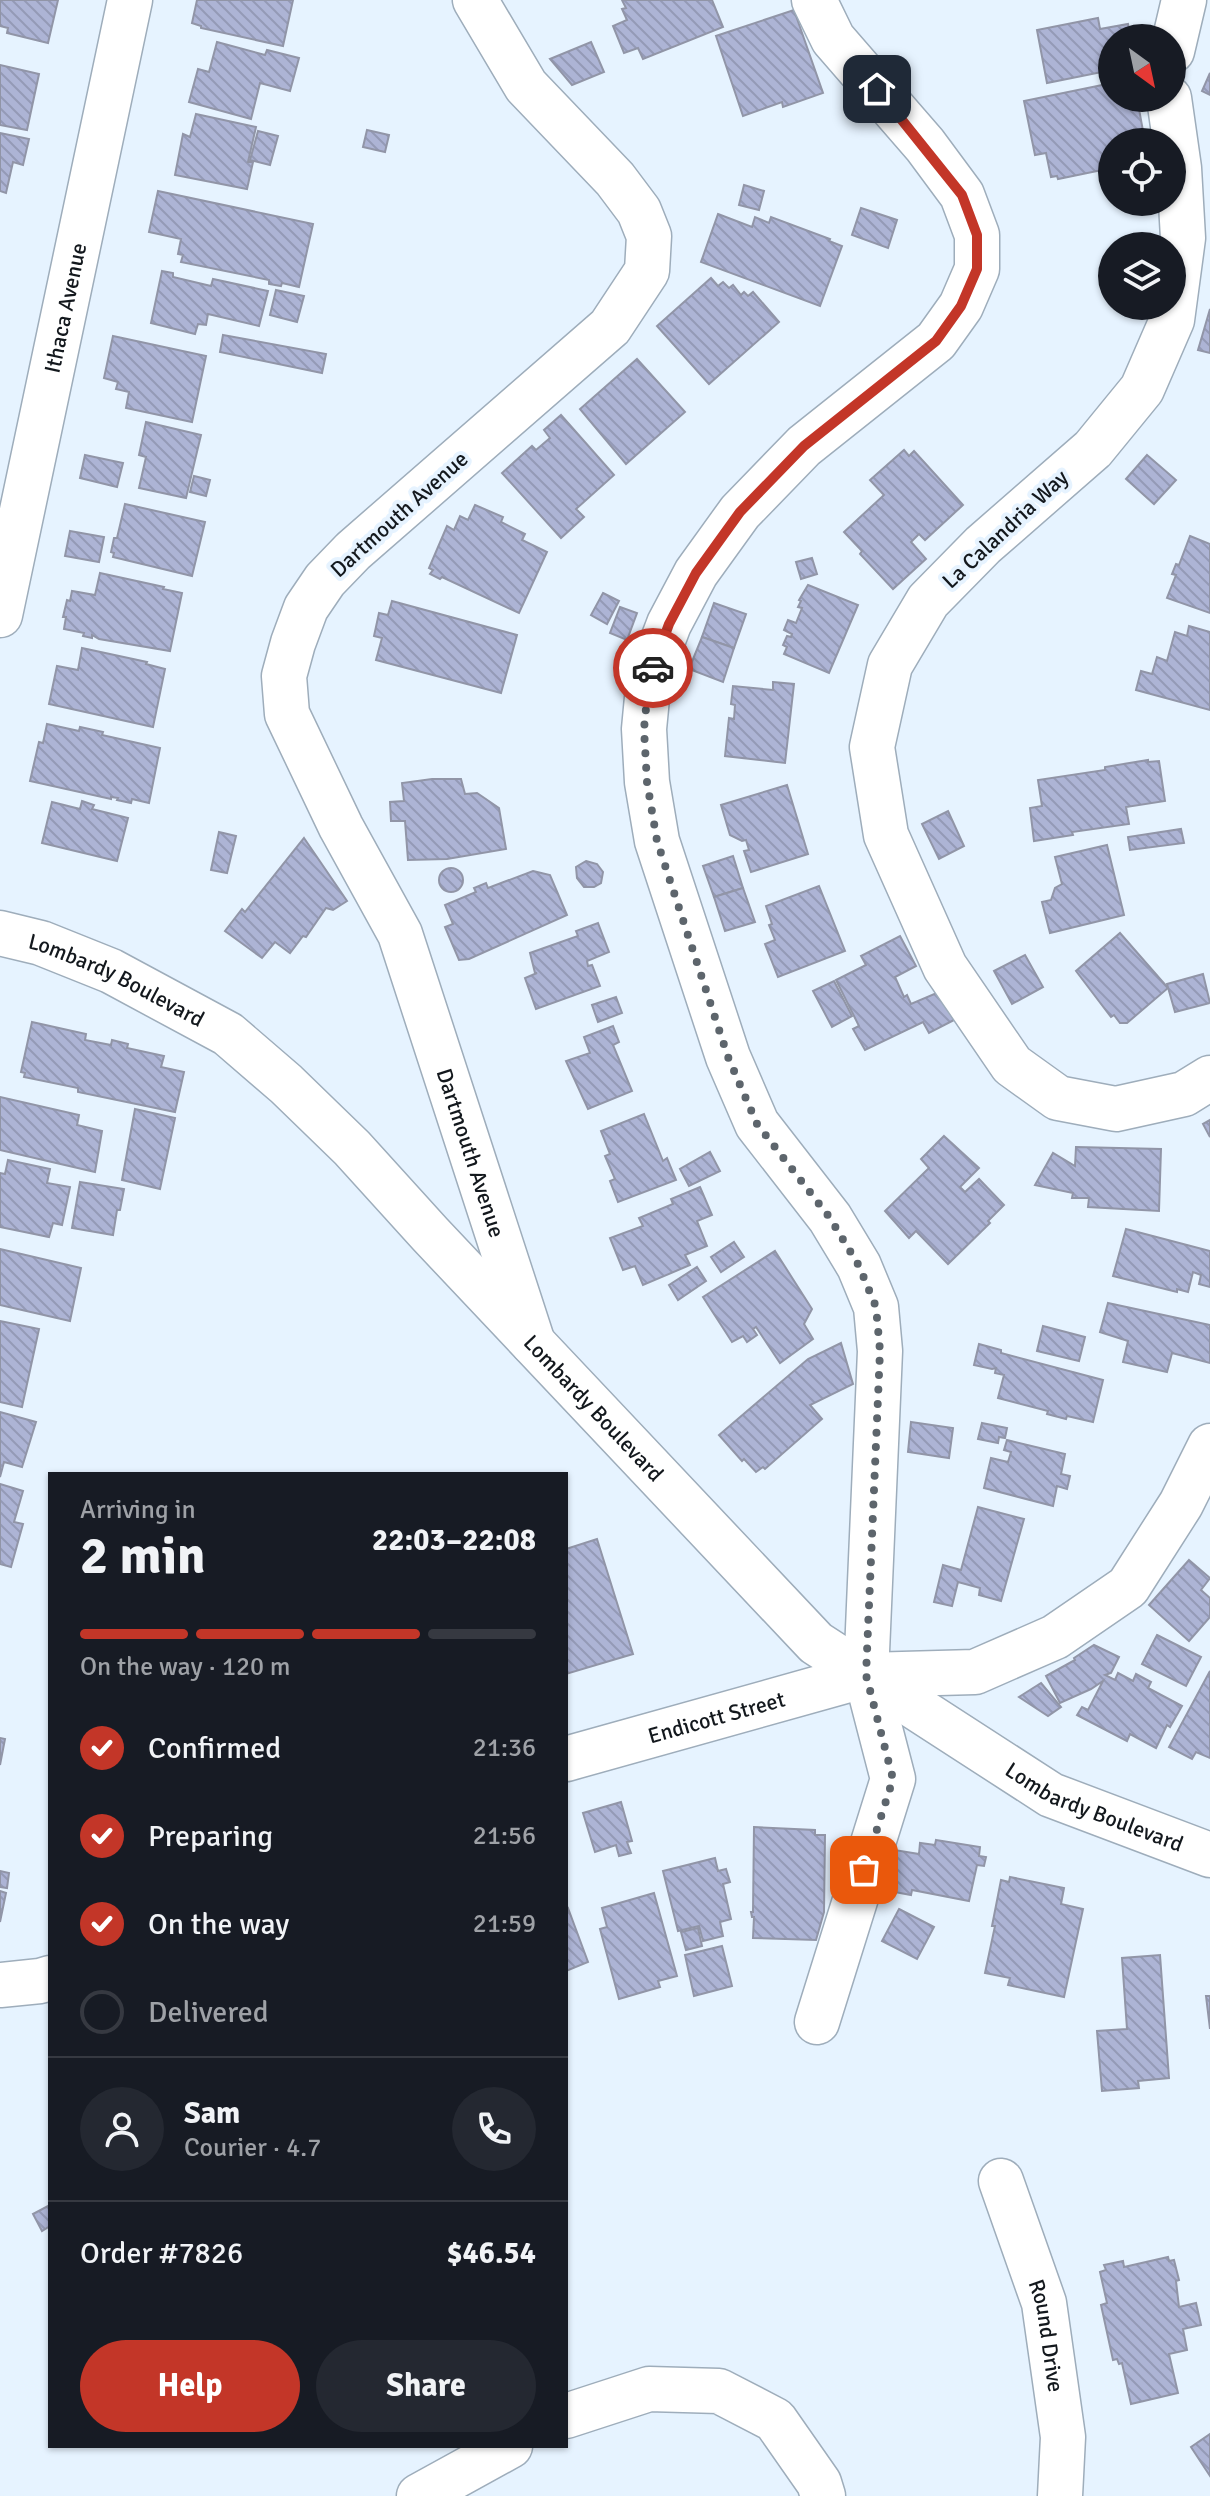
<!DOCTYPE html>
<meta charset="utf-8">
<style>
body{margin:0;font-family:Signika,sans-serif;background:#242831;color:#f1f3f6;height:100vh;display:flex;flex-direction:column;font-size:30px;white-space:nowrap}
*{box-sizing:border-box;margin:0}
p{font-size:26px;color:#9ea1a6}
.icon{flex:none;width:44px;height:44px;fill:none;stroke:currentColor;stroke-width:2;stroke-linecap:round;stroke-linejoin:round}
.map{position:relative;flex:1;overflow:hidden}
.panel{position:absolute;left:48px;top:1472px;width:520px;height:976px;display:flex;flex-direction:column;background:#171b24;border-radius:0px;box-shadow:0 2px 6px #0004}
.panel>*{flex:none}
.needle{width:52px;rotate:147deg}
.buttons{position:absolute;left:1098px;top:24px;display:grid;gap:16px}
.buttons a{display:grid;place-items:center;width:88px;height:88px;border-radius:50%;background:#171b24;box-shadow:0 2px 6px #0004;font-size:40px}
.pin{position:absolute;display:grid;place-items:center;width:68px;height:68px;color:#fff;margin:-34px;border-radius:16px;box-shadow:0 4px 12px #0006}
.courier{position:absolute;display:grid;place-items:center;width:80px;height:80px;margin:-40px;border:6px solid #c33628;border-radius:50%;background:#fff;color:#222;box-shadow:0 2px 10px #0007}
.summary em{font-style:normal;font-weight:800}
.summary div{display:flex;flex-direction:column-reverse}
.summary{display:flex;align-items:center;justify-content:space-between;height:136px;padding:0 32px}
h1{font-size:52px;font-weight:800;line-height:60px}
.bar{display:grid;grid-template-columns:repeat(4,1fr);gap:12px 8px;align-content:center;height:96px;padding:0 32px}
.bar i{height:10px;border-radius:6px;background:#363941}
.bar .selected{background:#c33628}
.bar p{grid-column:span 4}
.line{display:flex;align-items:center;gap:20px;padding:0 32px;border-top:2px solid #363941}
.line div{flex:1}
.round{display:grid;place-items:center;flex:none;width:84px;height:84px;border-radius:42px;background:#242831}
ol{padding:0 32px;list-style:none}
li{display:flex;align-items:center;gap:24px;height:88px}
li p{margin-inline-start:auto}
li .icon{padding:8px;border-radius:50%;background:#c33628;color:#fff;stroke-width:4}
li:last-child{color:#9ea1a6}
li i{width:44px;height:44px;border:4px solid #363941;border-radius:50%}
.cta{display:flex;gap:16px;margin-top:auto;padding:16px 32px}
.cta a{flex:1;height:92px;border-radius:48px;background:#c33628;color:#fff;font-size:32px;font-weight:800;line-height:92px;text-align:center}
.cta a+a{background:#242831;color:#f1f3f6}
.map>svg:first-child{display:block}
</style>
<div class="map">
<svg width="1210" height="2496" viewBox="0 0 1210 2496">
<defs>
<pattern id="building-back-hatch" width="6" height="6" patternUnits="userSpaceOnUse" patternTransform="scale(2)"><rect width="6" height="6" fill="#adb4d5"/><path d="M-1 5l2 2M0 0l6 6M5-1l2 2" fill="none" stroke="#949ab6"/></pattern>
</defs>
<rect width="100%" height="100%" fill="#e6f3ff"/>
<g fill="url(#building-back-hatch)" stroke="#9195a7" stroke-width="2">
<polygon points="0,0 58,0 48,43 7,33 8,28 0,26"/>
<polygon points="197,0 293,0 283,46 201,28 201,26 192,23"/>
<polygon points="622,0 712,0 723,27 643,59 638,48 624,53 613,26 627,20 622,9 626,8"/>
<polygon points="794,10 823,93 783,107 782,102 743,116 716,36"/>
<polygon points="1098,18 1100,29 1128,24 1129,29 1134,28 1136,38 1112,38 1112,70 1047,83 1037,30"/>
<polygon points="217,42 265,55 267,50 299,58 290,91 260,83 251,119 189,102 198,69 209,72"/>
<polygon points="591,42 604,72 572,85 550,59"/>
<polygon points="0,65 39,74 27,130 0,125"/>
<polygon points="1210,73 1210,95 1202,91"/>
<polygon points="1112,83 1112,98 1137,98 1145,142 1112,142 1112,168 1058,179 1057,176 1051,177 1046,153 1035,155 1024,101"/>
<polygon points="196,114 256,127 248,162 253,162 247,189 175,175 183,134 190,137"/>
<polygon points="367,130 389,135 385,152 363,147"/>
<polygon points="258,131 278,136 270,165 250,160"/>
<polygon points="0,133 29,139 23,165 13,162 6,193 0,191"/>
<polygon points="744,185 764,191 759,210 739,205"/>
<polygon points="158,191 313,224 299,287 282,283 281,286 269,284 269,280 181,262 183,255 178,254 181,239 149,232"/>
<polygon points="861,208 897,220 888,248 852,235"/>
<polygon points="718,214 752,227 755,217 769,223 771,217 830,239 829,241 842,246 820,306 701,262"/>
<polygon points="162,271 173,273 173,277 211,286 213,279 268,291 259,326 208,314 206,325 198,324 195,334 151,323"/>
<polygon points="711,278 718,286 723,282 729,288 733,285 741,295 744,292 748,296 753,292 779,322 709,384 657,326"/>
<polygon points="276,290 304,296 297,322 270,315"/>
<polygon points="1210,309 1210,353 1198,350"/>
<polygon points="223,335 326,354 322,373 220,352"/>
<polygon points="113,336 206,356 192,422 126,408 129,392 116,389 118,382 104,378"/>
<polygon points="637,359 685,412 626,464 580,409"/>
<polygon points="561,415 614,475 576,509 584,517 561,538 502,473 532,446 536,450 550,438 544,430"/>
<polygon points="146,422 201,435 186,498 139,488 146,457 139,455"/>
<polygon points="904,450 909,456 914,451 963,505 925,540 919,534 911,542 926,559 893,589 860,554 862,551 844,532 884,495 870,480"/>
<polygon points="85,455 123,463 117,487 80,478"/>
<polygon points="1147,455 1176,480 1154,504 1126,479"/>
<polygon points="194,476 210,480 206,496 190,492"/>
<polygon points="125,504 205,522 192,576 113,557 114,553 111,552 114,538 117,538"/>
<polygon points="475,505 503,517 501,522 525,534 522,540 547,552 519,613 442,577 440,579 430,574 433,570 429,568 447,526 454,530 460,516 468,520"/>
<polygon points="70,531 104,537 99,562 65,556"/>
<polygon points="1190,536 1210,544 1210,613 1167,598 1176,575 1172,574 1176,564 1179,565"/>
<polygon points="812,558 817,574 801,579 796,562"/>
<polygon points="100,573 164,587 163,589 182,593 170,651 99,639 92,635 92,638 83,636 84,633 64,629 66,617 63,617 67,600 70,601 72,591 95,595"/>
<polygon points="808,585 858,605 829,673 784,654 787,647 783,645 787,636 791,637 792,634 784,630 788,620 796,623 802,608 798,607 801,601 799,600"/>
<polygon points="603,593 619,601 607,624 591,615"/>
<polygon points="392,601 517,635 501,693 376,660 382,638 374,636 379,613 388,615"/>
<polygon points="714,603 746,614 734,648 702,637"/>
<polygon points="620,607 637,613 627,640 610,633"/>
<polygon points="1189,626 1210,632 1210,710 1136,690 1141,671 1152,674 1157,657 1167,661 1175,632 1187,636"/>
<polygon points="702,637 734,648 723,682 689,669"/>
<polygon points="82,648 147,662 146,664 165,669 153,727 49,704 57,666 78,670"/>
<polygon points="773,682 794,684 785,763 725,756 729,718 734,719 735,705 731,704 733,686 773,690"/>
<polygon points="47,724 79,731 80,727 103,732 102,735 160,748 149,803 132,799 131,803 117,800 118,798 111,797 111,799 30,781 39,742 43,743"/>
<polygon points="1148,760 1148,762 1159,761 1165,801 1126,807 1129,824 1072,832 1073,835 1034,841 1030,808 1042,806 1038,780 1105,770 1105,767"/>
<polygon points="432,779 461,779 465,794 477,793 499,808 506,849 447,859 408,860 405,821 391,821 390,802 404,801 402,783"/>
<polygon points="787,785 808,854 751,872 744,851 749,850 746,840 742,841 730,835 721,805"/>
<polygon points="82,801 94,805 92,809 128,818 117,861 42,843 52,802 80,809"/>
<polygon points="948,811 964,846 939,859 922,824"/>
<polygon points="1181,829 1184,843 1130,850 1128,837"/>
<polygon points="219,832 236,836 227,873 211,870"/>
<polygon points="304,838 347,901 333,910 326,908 306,937 303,936 290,953 275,942 262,958 225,931 242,909 245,912"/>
<polygon points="1107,845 1124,915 1050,933 1042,902 1051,900 1055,888 1062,884 1055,857"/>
<polygon points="733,856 743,888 714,897 703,866"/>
<polygon points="586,861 597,864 603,872 601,883 594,887 584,887 577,878 576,867"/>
<circle cx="451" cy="880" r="12"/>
<polygon points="533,871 550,875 567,915 469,959 459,960 445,927 453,924 445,905 476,892 474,888 486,883 488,888"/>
<polygon points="819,886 845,951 778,977 765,944 775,940 769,925 772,924 766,906"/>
<polygon points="743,888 755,922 725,931 714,897"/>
<polygon points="598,923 609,952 587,961 588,966 592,965 600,986 536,1009 525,978 537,973 535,973 530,953 578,936 576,931"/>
<polygon points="1120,933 1168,988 1127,1023 1120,1023 1114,1015 1111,1017 1076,971"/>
<polygon points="900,936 916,966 895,977 904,997 907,995 911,1004 939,992 954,1020 929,1033 923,1022 865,1050 853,1029 859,1026 836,980 866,965 861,956"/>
<polygon points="1025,955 1043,987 1012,1004 994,971"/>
<polygon points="1203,974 1210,1003 1175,1012 1167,984"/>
<polygon points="834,981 852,1016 832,1027 813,991"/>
<polygon points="616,997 622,1013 598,1022 592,1005"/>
<polygon points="32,1022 86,1034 85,1040 111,1045 112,1040 128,1044 127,1048 164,1056 161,1067 184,1072 175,1112 78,1092 78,1088 24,1077 25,1073 21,1072"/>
<polygon points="613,1026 619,1042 613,1045 632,1091 588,1109 566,1061 590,1053 584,1037"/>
<polygon points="0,1097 79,1115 77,1125 102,1131 95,1172 0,1150"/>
<polygon points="135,1109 175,1118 160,1189 122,1180"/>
<polygon points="644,1114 663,1161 667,1158 676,1180 618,1202 610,1181 615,1179 605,1156 610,1154 601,1131"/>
<polygon points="1210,1120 1210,1137 1203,1124"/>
<polygon points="944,1136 979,1168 960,1187 965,1192 979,1179 1004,1205 988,1221 990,1223 948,1264 916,1231 909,1238 885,1211 929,1168 921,1159"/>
<polygon points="1076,1147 1161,1149 1159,1211 1088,1207 1089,1198 1072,1198 1073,1193 1035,1185 1053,1153 1075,1166"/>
<polygon points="710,1152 720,1171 689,1186 680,1169"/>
<polygon points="8,1160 50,1169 47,1183 70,1187 62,1225 53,1223 49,1237 0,1227 0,1173 5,1174"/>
<polygon points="80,1182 124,1189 120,1210 117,1210 113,1235 72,1228"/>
<polygon points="700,1187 712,1215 697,1221 707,1246 685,1255 690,1265 643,1285 635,1266 623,1270 610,1238 643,1226 639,1218 673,1204 671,1199"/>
<polygon points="1126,1229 1210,1251 1210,1287 1199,1284 1201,1275 1193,1272 1188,1292 1177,1289 1177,1292 1113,1276"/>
<polygon points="734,1242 744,1257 721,1272 711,1257"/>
<polygon points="0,1249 81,1268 70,1321 0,1305"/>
<polygon points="775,1251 812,1309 804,1324 813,1339 780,1363 756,1327 753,1329 757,1335 747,1342 743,1336 732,1342 703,1297"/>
<polygon points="697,1267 706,1281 678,1300 669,1285"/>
<polygon points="1108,1303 1210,1325 1210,1363 1172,1353 1167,1372 1123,1362 1128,1341 1100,1332"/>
<polygon points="0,1321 39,1329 22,1407 0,1402"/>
<polygon points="1043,1326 1085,1337 1079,1361 1037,1351"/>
<polygon points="841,1343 853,1384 810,1405 822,1419 765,1469 763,1467 756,1472 744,1459 742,1461 719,1435 808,1359"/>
<polygon points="979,1344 1001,1350 1001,1353 1103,1380 1093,1422 1067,1416 1066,1419 1047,1414 1048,1411 998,1398 1004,1375 995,1373 996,1368 992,1369 974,1365"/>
<polygon points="0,1412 36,1422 22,1467 4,1462 0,1477"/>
<polygon points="911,1422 953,1428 949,1458 908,1452"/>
<polygon points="982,1423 1007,1428 1005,1438 999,1437 998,1443 978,1439"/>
<polygon points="1007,1440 1065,1454 1061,1474 1070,1476 1067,1489 1057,1486 1053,1506 984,1488 991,1458 1008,1462 1011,1452 1004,1450"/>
<polygon points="0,1484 23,1491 14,1522 23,1524 11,1567 0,1564"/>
<polygon points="978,1507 1024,1519 1001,1601 979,1595 980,1588 958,1582 952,1606 934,1602 943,1565 961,1570"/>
<polygon points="597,1539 633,1654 566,1674 566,1549"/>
<polygon points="1189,1560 1210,1578 1201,1590 1210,1598 1210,1617 1189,1641 1149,1605"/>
<polygon points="1157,1635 1201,1657 1186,1686 1142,1664"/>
<polygon points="1094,1645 1119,1657 1111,1673 1105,1675 1115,1680 1118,1673 1133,1681 1136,1674 1151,1682 1148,1688 1182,1706 1170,1727 1167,1725 1156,1748 1130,1734 1127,1741 1077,1715 1082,1707 1088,1710 1103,1681 1091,1689 1060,1703 1046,1676 1075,1660 1074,1658"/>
<polygon points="1210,1671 1210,1758 1196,1752 1192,1759 1169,1747"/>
<polygon points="1041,1683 1061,1707 1048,1716 1019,1697"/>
<polygon points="0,1738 5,1739 0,1765"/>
<polygon points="621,1802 632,1841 627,1842 631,1853 619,1856 616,1845 595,1852 583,1813"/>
<polygon points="754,1827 815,1830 815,1835 825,1835 824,1912 816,1940 753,1938 754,1917 752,1917 751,1912 753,1912"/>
<polygon points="936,1840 980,1847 979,1856 986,1857 984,1866 977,1865 969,1901 912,1890 911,1895 884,1890 889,1865 895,1850 919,1854 920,1843 935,1845"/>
<polygon points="715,1858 718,1871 726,1869 730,1882 723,1884 731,1919 720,1922 723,1936 703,1941 699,1926 678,1931 663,1871"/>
<polygon points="0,1871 9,1873 7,1888 0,1887"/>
<polygon points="1010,1877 1064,1888 1061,1904 1083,1909 1064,1997 1008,1985 1010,1978 985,1973 995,1926 992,1926 1001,1880 1009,1882"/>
<polygon points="0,1891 6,1893 0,1922"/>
<polygon points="654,1893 677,1976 658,1981 660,1987 619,1999 600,1929 607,1927 602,1908"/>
<polygon points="568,1908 588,1962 566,1971 566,1909"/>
<polygon points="899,1909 934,1927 917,1959 882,1941"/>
<polygon points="698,1928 702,1946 686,1950 681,1932"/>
<polygon points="722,1946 732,1986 694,1996 685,1955"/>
<polygon points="1160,1955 1169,2078 1138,2081 1139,2088 1102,2091 1097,2031 1127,2029 1122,1958"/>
<polygon points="1206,1996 1210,1996 1210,2029"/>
<polygon points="50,2205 50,2226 42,2231 33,2214"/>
<polygon points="1168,2257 1169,2261 1174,2260 1179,2280 1176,2281 1179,2307 1196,2303 1201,2325 1183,2329 1187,2350 1169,2354 1178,2393 1131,2404 1122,2363 1119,2364 1117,2359 1113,2360 1101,2305 1107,2303 1100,2272 1106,2270 1104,2265 1123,2261 1124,2267"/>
<polygon points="1210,2434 1210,2476 1191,2447"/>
</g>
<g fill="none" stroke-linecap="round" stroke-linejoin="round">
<defs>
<g id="minor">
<path id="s1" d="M475,0l51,86 89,93 24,32 10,25 -2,35 -37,56 -257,224 -28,29 -19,28 -13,35 -9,33 3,38 54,113 59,107 133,409"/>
<polyline points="814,0 833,39 925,145 962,195 977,235 977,269 961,306 936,341 804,446 740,512 696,573 669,624 649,677 644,729 647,782 657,841 728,1057 757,1124 830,1218 859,1266 876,1307 880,1351 866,1675 893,1779 817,2022"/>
<polyline points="1172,51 1184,0"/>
<polyline points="1169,98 1179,168 1183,238 1172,320 1142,389 1093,449 983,545 928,601 890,665 872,747 886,835 945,967 1012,1065 1058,1098 1116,1109 1184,1094 1210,1078"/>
<path id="s2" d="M0,615l130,-615"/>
<path id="s3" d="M566,1759l300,-84 109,-3 80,-35 73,-50 53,-83 29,-58"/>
<polyline points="0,1985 40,1981 50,1978"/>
<path id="s4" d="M1001,2181l43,122 19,134 -3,59"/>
<polyline points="566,2416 649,2389 719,2391 775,2420 819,2483 823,2496"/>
<polyline points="419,2496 510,2446"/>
</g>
<g id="tertiary">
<path id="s5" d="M0,933l41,10 70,28 117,63 58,50 66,64 78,86 386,409 235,152 159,60"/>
</g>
</defs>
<use href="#minor" stroke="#9eadbb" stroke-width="47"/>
<use href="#tertiary" stroke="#9eadbb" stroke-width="47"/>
<use href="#minor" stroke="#fff" stroke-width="44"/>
<use href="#tertiary" stroke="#fff" stroke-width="44"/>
</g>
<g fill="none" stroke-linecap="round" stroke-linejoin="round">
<polyline stroke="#5d656c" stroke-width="8" stroke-dasharray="0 14.4" points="653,668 649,677 644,729 647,782 657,841 728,1057 757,1124 830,1218 859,1266 876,1307 880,1351 866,1675 893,1779 864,1870"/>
<polyline stroke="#c33628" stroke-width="10" points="653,668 669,624 696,573 740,512 804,446 936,341 961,306 977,269 977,235 962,195 877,89"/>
</g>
<g text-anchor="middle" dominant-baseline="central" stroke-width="8" stroke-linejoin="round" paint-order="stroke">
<g font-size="22" fill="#13181d" stroke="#e6f3ff">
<text stroke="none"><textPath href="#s2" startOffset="314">Ithaca Avenue</textPath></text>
<text transform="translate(399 514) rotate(-42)">Dartmouth Avenue</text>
<text transform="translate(1005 529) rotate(-43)">La Calandria Way</text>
<text stroke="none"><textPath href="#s5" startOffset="126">Lombardy Boulevard</textPath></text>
<text stroke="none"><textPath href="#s1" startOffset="1400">Dartmouth Avenue</textPath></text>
<text stroke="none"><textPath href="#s5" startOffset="774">Lombardy Boulevard</textPath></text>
<text stroke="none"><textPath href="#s3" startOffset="156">Endicott Street</textPath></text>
<text stroke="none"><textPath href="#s5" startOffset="1422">Lombardy Boulevard</textPath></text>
<text stroke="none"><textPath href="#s4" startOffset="162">Round Drive</textPath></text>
</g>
</g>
</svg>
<div class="buttons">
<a><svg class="needle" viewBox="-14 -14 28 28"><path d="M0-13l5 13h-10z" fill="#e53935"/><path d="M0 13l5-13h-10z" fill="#9ea1a6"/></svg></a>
<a><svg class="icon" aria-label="locate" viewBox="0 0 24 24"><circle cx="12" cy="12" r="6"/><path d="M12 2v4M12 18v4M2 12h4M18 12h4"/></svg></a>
<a><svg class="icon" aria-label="layers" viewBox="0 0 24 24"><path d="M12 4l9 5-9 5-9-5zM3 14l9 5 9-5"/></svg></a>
</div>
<div class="pin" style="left:864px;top:1870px;background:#ea580c"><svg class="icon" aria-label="bag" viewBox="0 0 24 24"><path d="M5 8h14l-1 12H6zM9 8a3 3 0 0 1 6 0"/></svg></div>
<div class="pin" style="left:877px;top:89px;background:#1f2937"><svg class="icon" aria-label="home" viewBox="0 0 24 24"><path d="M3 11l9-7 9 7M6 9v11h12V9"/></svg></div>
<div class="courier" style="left:653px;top:668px"><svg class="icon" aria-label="car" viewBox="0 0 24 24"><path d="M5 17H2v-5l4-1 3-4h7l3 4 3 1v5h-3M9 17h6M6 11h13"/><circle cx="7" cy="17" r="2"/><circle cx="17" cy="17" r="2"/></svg></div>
<section class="panel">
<div class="summary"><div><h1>2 min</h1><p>Arriving in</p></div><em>22:03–22:08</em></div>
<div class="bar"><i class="selected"></i><i class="selected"></i><i class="selected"></i><i></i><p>On the way · 120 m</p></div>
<ol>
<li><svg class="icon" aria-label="check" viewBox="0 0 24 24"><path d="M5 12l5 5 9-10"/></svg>Confirmed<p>21:36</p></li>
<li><svg class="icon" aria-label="check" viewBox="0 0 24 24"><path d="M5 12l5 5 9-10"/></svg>Preparing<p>21:56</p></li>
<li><svg class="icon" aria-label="check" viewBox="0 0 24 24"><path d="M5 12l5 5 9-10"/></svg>On the way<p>21:59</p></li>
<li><i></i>Delivered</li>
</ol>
<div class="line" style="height:144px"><a class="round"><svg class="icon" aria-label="person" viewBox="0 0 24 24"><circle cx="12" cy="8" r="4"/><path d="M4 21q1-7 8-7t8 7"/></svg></a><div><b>Sam</b><p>Courier · 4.7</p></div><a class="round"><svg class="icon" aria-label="phone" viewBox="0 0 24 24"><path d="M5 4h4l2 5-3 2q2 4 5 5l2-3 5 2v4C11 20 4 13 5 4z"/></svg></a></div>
<div class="line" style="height:104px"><div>Order #7826</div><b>$46.54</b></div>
<div class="cta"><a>Help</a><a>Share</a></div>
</section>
</div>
